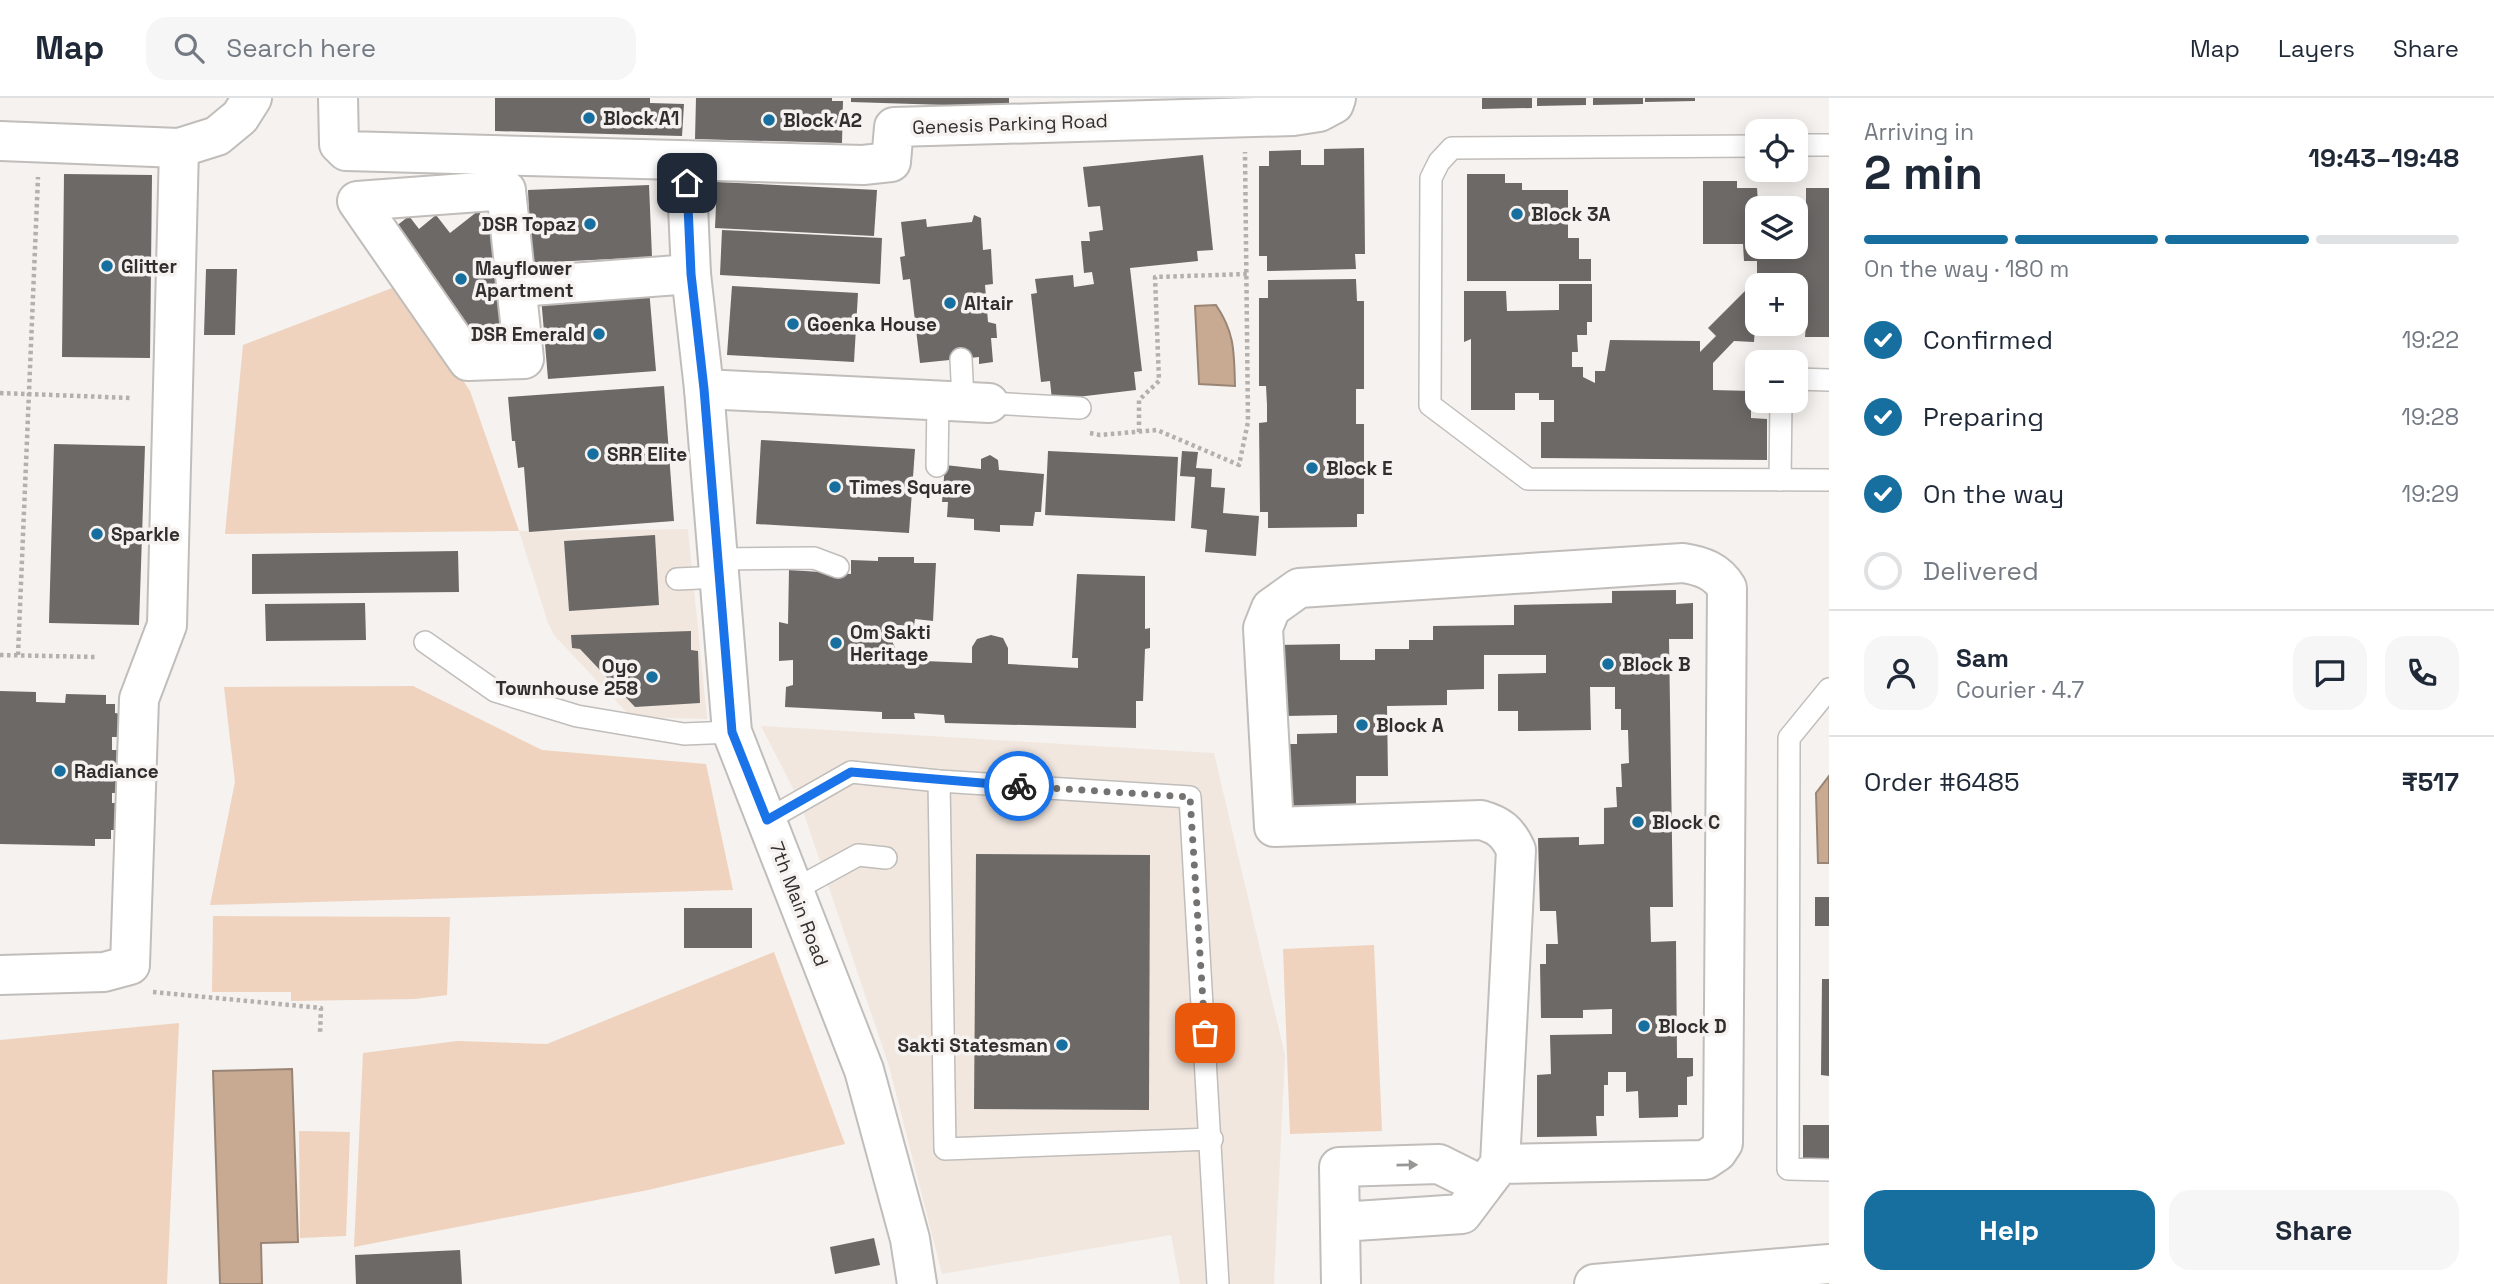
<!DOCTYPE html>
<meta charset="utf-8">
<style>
body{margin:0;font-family:"Space Grotesk",sans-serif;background:#f6f6f7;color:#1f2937;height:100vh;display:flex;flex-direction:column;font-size:26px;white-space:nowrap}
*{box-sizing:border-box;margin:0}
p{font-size:23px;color:#747a83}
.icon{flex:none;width:38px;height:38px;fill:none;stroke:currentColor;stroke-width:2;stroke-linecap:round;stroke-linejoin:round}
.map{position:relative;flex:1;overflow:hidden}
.details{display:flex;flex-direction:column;background:#fff;width:665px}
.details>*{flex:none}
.fabs{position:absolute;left:1745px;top:21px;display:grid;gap:14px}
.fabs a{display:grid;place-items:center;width:63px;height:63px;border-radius:14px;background:#fff;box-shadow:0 4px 18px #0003;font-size:35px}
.pin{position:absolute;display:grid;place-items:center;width:60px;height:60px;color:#fff;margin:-30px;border-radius:14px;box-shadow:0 4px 10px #0006}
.courier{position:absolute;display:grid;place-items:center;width:70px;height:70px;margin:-35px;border:5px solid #1a73e8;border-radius:50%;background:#fff;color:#222;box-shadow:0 2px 9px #0007}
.head em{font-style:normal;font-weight:700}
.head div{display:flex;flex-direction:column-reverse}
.head{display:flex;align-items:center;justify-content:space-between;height:119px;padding:0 35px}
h1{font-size:46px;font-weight:700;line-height:52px}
.bar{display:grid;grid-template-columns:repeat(4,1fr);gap:10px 7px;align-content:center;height:84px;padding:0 35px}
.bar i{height:9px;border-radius:5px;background:#e0e1e3}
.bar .selected{background:#166f9f}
.bar p{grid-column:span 4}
.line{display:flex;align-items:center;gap:18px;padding:0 35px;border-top:2px solid #e0e1e3}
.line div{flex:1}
.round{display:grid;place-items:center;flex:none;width:74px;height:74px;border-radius:21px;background:#f6f6f7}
ol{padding:0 35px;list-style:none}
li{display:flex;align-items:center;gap:21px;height:77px}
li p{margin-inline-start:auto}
li .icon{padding:7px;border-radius:50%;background:#166f9f;color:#fff;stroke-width:4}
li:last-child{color:#747a83}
li i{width:38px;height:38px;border:4px solid #e0e1e3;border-radius:50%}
.button{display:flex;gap:14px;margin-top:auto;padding:14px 35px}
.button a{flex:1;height:80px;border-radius:21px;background:#166f9f;color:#fff;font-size:28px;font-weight:700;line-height:80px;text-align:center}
.button a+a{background:#f6f6f7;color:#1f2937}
header{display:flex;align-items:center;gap:42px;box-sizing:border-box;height:98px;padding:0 35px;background:#fff;border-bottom:2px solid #e0e1e3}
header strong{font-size:33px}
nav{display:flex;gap:38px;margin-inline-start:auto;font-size:24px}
.search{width:490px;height:63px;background:#f6f6f7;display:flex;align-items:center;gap:18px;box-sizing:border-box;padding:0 24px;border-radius:21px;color:#747a83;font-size:26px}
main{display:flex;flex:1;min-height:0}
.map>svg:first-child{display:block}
</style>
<header>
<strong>Map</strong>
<div class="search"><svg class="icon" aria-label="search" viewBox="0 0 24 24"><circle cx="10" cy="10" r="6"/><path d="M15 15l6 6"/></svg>Search here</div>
<nav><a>Map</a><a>Layers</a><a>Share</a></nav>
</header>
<main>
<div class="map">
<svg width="1829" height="1186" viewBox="0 0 1829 1186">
<rect width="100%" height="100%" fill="#f5f2ef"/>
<g fill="#f1e7df">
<polygon points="688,431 707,621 631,619 554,537 548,525 519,433"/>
<polygon points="761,628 1214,655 1285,957 1274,1186 1180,1186 1171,1137 942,1176 889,968 800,704"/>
</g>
<g fill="#efd3be">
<polygon points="400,187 470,293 519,433 225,436 243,247"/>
<polygon points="413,588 542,652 706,666 733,792 210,807 235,684 224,589"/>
<polygon points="213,818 450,819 447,897 415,901 291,903 291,894 212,894"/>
<polygon points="1374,847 1382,1033 1290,1036 1283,851"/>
<polygon points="774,854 845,1046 648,1092 354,1149 363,955 457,943 547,946"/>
<polygon points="179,925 167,1186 0,1186 0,942"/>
<polygon points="299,1033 350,1034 346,1138 300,1140"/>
</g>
<g fill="#c8aa93" stroke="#9a8575" stroke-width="2">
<path d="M1216,207c19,28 18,47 19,81l-36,-2 -4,-78z"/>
<polygon points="1829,678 1829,765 1818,765 1816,695"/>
<polygon points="292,971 298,1144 261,1145 262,1186 220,1186 213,973"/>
</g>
<g fill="#6c6967" fill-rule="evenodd">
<polygon points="495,0 650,0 650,5 684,6 682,38 495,33"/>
<polygon points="696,0 832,0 832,3 843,3 842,45 695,41"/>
<polygon points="851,0 1009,0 1009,9 851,4"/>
<polygon points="1482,0 1532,0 1532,10 1482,11"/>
<polygon points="1537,0 1586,0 1586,7 1537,8"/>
<polygon points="1593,0 1643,0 1643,6 1593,7"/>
<polygon points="1645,0 1695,0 1695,3 1645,4"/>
<polygon points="1364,50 1365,156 1355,156 1356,171 1267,173 1267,158 1259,158 1259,68 1269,68 1269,53 1301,52 1301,67 1324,67 1324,51"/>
<polygon points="1203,57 1213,152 1197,153 1198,163 1130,170 1142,273 1134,274 1136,292 1052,302 1050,283 1041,284 1031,196 1037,195 1035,181 1073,177 1074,189 1094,186 1092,174 1084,175 1081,143 1090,143 1089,134 1103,132 1100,108 1088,109 1083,69"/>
<polygon points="64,76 152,77 150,260 62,259"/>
<polygon points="1467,76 1505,76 1505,85 1522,85 1522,92 1568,92 1568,140 1579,140 1579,161 1591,161 1591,183 1467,183"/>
<path d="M1703,83h34v7h20l1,15h48v-15h23v149h-24l1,-13 -10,1v-40h-27l4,-3 -16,-1v-20h-13l-1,-17h-40zM1757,110h39v39h-39z"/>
<polygon points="717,84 877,92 874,138 715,130"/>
<polygon points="649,87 652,159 531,165 528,92"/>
<polygon points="478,113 487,124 493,119 514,191 498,203 513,221 494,237 498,241 483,253 390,133 409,118 419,131 436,117 450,135"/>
<polygon points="974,117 981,120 983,152 991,151 993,186 985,187 988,224 996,226 997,240 991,240 993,264 979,266 979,259 920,265 910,181 903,182 900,159 905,158 901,124 926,121 927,129 972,124"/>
<polygon points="722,132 882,140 880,186 720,177"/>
<polygon points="206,171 237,171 235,237 204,237"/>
<polygon points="1356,181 1357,203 1364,203 1364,291 1356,291 1356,326 1364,326 1364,416 1357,416 1357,429 1268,430 1268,414 1260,414 1259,325 1267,324 1267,307 1266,288 1259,288 1259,200 1268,200 1268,182"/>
<polygon points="1559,186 1592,186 1592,224 1587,224 1587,237 1577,237 1578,254 1572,254 1572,269 1583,269 1583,279 1595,285 1595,273 1605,273 1610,242 1700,243 1700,254 1716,238 1708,230 1745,193 1752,201 1757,197 1754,244 1734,243 1713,265 1713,292 1751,293 1751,320 1767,321 1767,362 1541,360 1541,324 1554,324 1554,302 1539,302 1539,295 1515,295 1515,312 1471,312 1471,241 1464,244 1464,193 1506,193 1507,213 1559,212"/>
<polygon points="732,188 858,195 854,264 727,257"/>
<polygon points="649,191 656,273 548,281 541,199"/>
<polygon points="664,288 674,423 529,434 524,369 518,370 515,343 512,343 508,299"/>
<polygon points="761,342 915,351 909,435 756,426"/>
<polygon points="54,346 145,348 139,527 49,525"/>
<polygon points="1048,353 1178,359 1175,423 1045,417"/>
<polygon points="1182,353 1198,354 1196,370 1212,371 1211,389 1225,390 1223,415 1259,418 1256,458 1205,454 1207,432 1191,430 1195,379 1180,378"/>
<polygon points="990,357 998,362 999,372 1044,376 1041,414 1035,414 1033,428 1000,427 1000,434 974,432 974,421 947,419 948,404 942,404 945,367 981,371 981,361"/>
<polygon points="655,437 659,507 569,513 564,443"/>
<polygon points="458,453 459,494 252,496 252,456"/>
<polygon points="878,459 914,459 914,465 936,465 933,523 915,521 914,528 897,527 889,537 901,562 972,565 972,549 977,541 991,537 1003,540 1008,550 1008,566 1078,570 1078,560 1072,560 1077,476 1145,478 1145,531 1150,530 1150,550 1145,551 1143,603 1136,603 1136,630 945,625 944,617 914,615 915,621 882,621 882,614 785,609 786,589 793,587 793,562 779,563 779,524 788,526 789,472 851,476 851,462 878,463"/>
<polygon points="1676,492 1676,506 1693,505 1693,541 1669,541 1673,809 1650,809 1651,844 1676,843 1677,960 1693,960 1693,978 1687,979 1687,1007 1678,1007 1678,1019 1639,1020 1638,993 1626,994 1626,974 1608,974 1608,987 1604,987 1604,1018 1596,1018 1597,1038 1537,1039 1537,977 1551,976 1550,937 1612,936 1612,911 1583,912 1583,920 1541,920 1540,866 1546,866 1546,846 1558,846 1556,813 1540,813 1538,740 1579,739 1579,747 1604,746 1604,710 1617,709 1616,689 1622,689 1621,666 1629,665 1628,632 1621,632 1621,611 1615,611 1615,589 1590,589 1591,632 1518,633 1518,613 1498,613 1498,576 1546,575 1546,557 1484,557 1484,591 1447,592 1447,607 1387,608 1388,678 1356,678 1356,707 1290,708 1289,646 1297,646 1297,636 1337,635 1337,617 1285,618 1275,547 1340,546 1340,562 1375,562 1375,551 1409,551 1409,542 1433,542 1433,528 1514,527 1514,507 1612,505 1612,493"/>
<polygon points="365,505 366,542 266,543 265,506"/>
<polygon points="691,533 691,552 698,553 700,605 635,609 580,551 572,550 571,537"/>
<polygon points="0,593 36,594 36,604 65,605 66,596 106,597 106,606 115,606 115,615 121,616 121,639 112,639 112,652 121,652 120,695 112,695 112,705 120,705 119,732 111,732 111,741 95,741 95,748 0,746"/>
<polygon points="976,756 1150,757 1149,1012 974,1011"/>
<rect x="1815" y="799" width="14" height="29"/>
<rect x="684" y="810" width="68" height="40"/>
<polygon points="1822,881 1829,881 1829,978 1821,977"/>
<rect x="1803" y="1027" width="26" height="37"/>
<polygon points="874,1140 880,1167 835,1176 830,1149"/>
<polygon points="460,1152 462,1186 356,1186 355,1157"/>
</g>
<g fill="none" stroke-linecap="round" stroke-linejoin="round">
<defs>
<g id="service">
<polyline points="1796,47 1829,47"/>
<polyline points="1757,48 1452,50 1439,64 1431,80 1430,307 1528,381 1829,382"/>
<polyline points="961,261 963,303"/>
<polyline points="1796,281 1829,282"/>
<polyline points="989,305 1080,310"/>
<polyline points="937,368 938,302"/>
<polyline points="1780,382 1781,303"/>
<polyline points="719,461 814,460 838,469"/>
<polyline points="677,481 721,479"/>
<polyline points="425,544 495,593 577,618 684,636 732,634"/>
<polyline points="1829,591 1789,640 1788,1071 1829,1072"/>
<polyline points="939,683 945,1051 1212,1041"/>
<polyline points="767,722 851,674 939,683 1190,699 1218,1186"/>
<polyline points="794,792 858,757 886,760"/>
</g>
<g id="minor">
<polyline points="338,0 339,46 346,53 863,67 891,64 894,29 1293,18 1319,14 1334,6 1336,0"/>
<polyline points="0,43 179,50 217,38 240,19 252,0"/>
<polyline points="687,85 691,176 704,291 732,634 864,972 910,1141 917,1186"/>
<polygon points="506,92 524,261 468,263 357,103"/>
<polyline points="518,189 691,176"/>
<polyline points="704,291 989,305"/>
<polyline points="0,877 104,874 130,867 139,601 167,527 179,50"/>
<path d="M1483,1088l17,-22 205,-4 12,-8 6,-9 4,-555c-10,-17 -25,-22 -44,-25l-384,25 -28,20 -8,20 11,199 207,-7c18,5 27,12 35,30l-16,314"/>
<polyline points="1340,1124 1462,1116 1483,1088 1439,1066 1339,1069 1341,1186"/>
<polyline points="1594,1186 1829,1166"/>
</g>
</defs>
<use href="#service" stroke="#c0bdba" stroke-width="24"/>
<use href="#minor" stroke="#c0bdba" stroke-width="42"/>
<g stroke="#b3b0ae" stroke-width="4.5" stroke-dasharray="3.5 3.5" stroke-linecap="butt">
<polyline points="0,295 131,300"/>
<polyline points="1139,334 1139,302 1159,283 1155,179 1247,176"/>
<polyline points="1090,335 1100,337 1157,332 1239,367 1248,324 1245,54"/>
<polyline points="0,557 97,559"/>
<polyline points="18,557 38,79"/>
<polyline points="153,894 321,910 320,935"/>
</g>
<use href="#service" stroke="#fff" stroke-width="21"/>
<use href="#minor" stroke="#fff" stroke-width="38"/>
</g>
<defs><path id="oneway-solid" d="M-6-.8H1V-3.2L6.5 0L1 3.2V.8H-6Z" transform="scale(1.75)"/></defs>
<use fill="#989796" href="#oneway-solid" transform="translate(1407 1067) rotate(-1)"/>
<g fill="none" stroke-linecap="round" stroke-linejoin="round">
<polyline stroke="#757372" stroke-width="7" stroke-dasharray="0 12.6" points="1019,688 1190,699 1205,935"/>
<polyline stroke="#1a73e8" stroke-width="9" points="687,85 691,176 704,291 732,634 767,722 851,674 1019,688"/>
</g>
<g fill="#166f9f" stroke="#f5f2ef" stroke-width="2.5">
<circle cx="589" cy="20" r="7"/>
<circle cx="769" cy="22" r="7"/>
<circle cx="1517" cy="116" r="7"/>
<circle cx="590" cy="126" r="7"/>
<circle cx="107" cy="168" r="7"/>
<circle cx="461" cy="181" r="7"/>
<circle cx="950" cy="205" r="7"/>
<circle cx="793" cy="226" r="7"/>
<circle cx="599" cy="236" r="7"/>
<circle cx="593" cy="356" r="7"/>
<circle cx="1312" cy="370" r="7"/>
<circle cx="835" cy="389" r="7"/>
<circle cx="97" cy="436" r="7"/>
<circle cx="836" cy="545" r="7"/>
<circle cx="1608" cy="566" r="7"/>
<circle cx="652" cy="579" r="7"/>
<circle cx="1362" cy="627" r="7"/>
<circle cx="60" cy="673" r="7"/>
<circle cx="1638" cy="724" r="7"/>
<circle cx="1644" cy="928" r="7"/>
<circle cx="1062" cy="947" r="7"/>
</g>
<g text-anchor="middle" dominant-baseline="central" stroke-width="7" stroke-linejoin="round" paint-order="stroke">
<g font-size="19" font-weight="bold" fill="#302f2e" stroke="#f5f2ef" text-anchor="start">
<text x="603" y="20">Block A1</text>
<text x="783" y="22">Block A2</text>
<text x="1531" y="116">Block 3A</text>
<text x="576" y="126" text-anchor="end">DSR Topaz</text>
<text x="121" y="168">Glitter</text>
<text x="475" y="170">Mayflower<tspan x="475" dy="22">Apartment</tspan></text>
<text x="964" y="205">Altair</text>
<text x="807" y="226">Goenka House</text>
<text x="585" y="236" text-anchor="end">DSR Emerald</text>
<text x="607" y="356">SRR Elite</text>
<text x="1326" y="370">Block E</text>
<text x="849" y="389">Times Square</text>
<text x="111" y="436">Sparkle</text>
<text x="850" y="534">Om Sakti<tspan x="850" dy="22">Heritage</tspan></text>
<text x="1622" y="566">Block B</text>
<text x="638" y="568" text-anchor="end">Oyo<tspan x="638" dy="22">Townhouse 258</tspan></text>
<text x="1376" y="627">Block A</text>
<text x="74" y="673">Radiance</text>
<text x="1652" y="724">Block C</text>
<text x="1658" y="928">Block D</text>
<text x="1048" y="947" text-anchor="end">Sakti Statesman</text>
</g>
<g font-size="19" fill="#302f2e" stroke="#f5f2ef">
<text transform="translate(1010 26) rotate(-2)">Genesis Parking Road</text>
<text transform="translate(799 806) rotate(69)">7th Main Road</text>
</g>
</g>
</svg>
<div class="fabs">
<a><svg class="icon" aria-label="locate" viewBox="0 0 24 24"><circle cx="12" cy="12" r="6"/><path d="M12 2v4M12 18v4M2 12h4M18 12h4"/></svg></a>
<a><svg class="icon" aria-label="layers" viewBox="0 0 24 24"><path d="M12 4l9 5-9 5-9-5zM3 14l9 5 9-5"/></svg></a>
<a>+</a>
<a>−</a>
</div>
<div class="pin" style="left:1205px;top:935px;background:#ea580c"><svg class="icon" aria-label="bag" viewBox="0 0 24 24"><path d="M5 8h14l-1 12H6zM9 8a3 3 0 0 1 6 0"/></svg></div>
<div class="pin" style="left:687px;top:85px;background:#1f2937"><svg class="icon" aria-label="home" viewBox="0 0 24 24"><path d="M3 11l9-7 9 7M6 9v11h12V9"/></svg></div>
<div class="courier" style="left:1019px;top:688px"><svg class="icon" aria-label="bike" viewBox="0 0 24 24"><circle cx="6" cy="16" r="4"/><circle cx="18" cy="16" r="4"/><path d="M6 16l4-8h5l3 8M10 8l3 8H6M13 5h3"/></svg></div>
</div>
<section class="details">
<div class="head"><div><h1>2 min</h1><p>Arriving in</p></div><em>19:43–19:48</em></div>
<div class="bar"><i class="selected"></i><i class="selected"></i><i class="selected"></i><i></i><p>On the way · 180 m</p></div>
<ol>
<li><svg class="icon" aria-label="check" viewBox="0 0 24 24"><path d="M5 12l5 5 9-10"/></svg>Confirmed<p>19:22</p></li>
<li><svg class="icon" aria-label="check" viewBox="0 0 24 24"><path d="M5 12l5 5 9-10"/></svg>Preparing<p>19:28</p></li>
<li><svg class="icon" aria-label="check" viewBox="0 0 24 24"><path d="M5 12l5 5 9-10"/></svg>On the way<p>19:29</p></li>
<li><i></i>Delivered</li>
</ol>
<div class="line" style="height:126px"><a class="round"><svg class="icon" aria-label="person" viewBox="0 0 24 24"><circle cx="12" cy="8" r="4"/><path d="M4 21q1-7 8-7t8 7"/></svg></a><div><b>Sam</b><p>Courier · 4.7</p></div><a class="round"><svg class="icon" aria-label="chat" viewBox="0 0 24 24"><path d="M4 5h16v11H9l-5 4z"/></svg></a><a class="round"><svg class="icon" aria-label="phone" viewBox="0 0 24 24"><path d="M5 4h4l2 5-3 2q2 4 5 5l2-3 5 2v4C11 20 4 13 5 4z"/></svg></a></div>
<div class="line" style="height:91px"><div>Order #6485</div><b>₹517</b></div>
<div class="button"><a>Help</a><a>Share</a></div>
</section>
</main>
